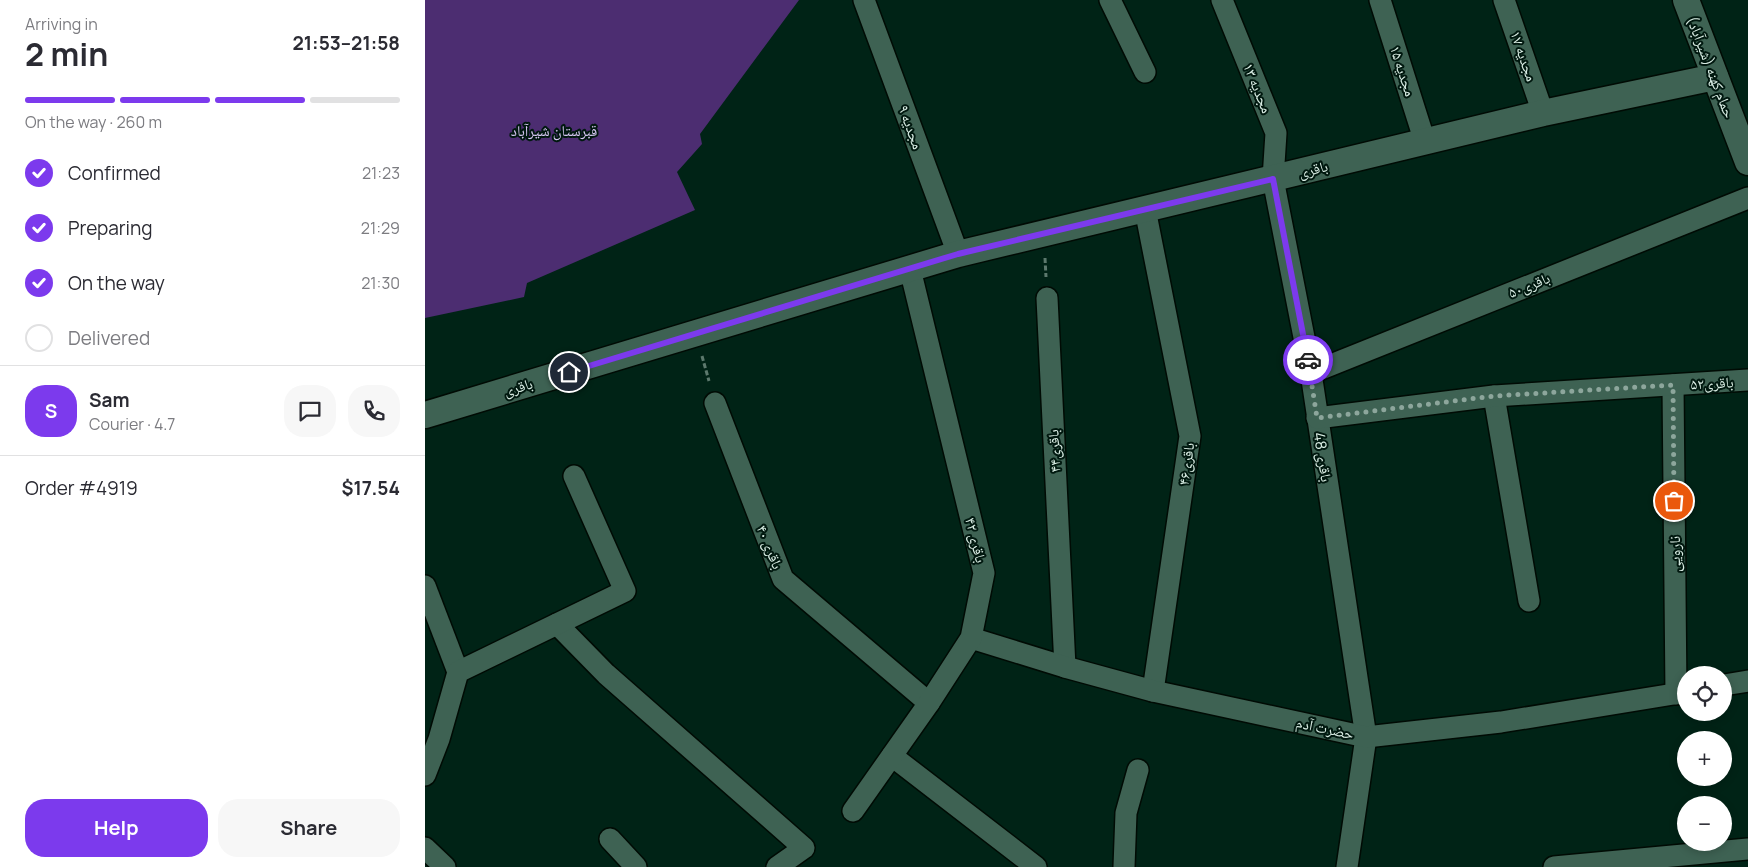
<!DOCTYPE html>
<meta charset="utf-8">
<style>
body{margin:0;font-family:Manrope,"Noto Naskh Arabic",sans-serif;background:#f7f7f7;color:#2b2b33;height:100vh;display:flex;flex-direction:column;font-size:19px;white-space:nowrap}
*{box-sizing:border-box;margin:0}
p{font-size:16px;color:#7c7c81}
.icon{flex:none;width:28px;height:28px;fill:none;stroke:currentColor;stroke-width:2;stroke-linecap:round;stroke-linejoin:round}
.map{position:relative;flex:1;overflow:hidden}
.side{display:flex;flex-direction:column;background:#fff;width:425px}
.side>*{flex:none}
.fabs{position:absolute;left:1252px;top:666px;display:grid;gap:10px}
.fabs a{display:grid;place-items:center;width:55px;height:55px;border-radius:50%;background:#fff;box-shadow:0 2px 8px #0003;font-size:25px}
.pin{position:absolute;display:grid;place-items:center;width:42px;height:42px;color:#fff;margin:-21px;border:2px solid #fff;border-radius:50%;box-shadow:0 1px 5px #0007}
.courier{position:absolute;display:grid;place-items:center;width:50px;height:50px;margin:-25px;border:4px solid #7c3aed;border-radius:50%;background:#fff;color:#222;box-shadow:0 1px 6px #0007}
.headline em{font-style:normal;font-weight:700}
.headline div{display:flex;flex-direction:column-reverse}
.headline{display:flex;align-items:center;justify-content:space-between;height:85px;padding:0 25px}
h1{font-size:32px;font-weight:700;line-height:38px}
.bar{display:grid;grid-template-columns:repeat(4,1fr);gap:8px 5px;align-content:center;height:60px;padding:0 25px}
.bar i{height:6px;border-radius:4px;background:#e1e1e2}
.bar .selected{background:#7c3aed}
.bar p{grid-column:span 4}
.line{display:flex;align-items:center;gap:12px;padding:0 25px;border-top:1px solid #e1e1e2}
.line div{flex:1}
.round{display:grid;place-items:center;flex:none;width:52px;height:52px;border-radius:20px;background:#f7f7f7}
ol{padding:0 25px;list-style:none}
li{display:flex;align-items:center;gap:15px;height:55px}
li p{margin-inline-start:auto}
li .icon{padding:5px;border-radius:50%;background:#7c3aed;color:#fff;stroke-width:4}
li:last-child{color:#7c7c81}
li i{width:28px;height:28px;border:2px solid #e1e1e2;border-radius:50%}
.action{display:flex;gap:10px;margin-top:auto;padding:10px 25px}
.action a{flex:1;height:58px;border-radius:20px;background:#7c3aed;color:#fff;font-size:20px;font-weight:700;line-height:58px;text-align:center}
.action a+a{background:#f7f7f7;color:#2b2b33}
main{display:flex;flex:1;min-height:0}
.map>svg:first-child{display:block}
</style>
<main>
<section class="side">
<div class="headline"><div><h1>2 min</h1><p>Arriving in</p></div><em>21:53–21:58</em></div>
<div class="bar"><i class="selected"></i><i class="selected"></i><i class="selected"></i><i></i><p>On the way · 260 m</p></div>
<ol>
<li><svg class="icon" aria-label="check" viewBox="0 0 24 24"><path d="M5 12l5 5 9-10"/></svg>Confirmed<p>21:23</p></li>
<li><svg class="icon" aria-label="check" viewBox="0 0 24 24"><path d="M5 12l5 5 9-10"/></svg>Preparing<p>21:29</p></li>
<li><svg class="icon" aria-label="check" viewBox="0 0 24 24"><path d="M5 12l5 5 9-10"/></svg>On the way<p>21:30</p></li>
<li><i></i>Delivered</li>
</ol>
<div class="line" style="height:90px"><b class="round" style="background:#7c3aed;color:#fff">S</b><div><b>Sam</b><p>Courier · 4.7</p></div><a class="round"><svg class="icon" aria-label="chat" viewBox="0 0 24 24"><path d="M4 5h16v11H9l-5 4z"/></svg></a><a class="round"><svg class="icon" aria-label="phone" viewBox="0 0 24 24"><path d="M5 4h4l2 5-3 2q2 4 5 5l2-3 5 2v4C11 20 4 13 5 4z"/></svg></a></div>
<div class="line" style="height:65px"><div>Order #4919</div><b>$17.54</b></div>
<div class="action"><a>Help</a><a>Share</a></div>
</section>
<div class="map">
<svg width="1323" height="867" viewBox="0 0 1323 867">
<rect width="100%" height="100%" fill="#002316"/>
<polygon fill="#4c2d71" points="0,0 374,0 275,134 277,144 252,172 270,210 102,283 99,297 0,318"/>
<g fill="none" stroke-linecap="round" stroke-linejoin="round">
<defs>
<g id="minor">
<polyline points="439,0 533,254"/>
<polyline points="685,0 720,72"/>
<polyline points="797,0 851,133 848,179 886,373 941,737 922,867"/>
<polyline points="955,0 1000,142"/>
<polyline points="1079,0 1118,113"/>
<polyline points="720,209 765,436 728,691"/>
<polyline points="622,298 640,667"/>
<polyline points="886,373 1323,198"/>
<polyline points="1248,385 1251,694"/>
<polyline points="1069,396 1104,601"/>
<polyline points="290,403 358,579 504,703"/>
<polyline points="892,418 1069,396 1323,380"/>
<polyline points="0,586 33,672"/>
<polyline points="132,624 181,674 379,848 352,867"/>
<polyline points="546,638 640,667 728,691 941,737 1076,722 1261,692"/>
<polyline points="1299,685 1323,681"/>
<polyline points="467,756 611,867"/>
<polyline points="0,775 14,739 33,672 200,591 149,476"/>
<polyline points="428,811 504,703 546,638 559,573 485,269"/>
<polyline points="185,839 211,867"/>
<polyline points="0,848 20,867"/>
<polyline points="699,867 701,813 713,770"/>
<polyline points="1129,867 1323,849"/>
</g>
<g id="tertiary">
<polyline points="1261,0 1323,162"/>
<polyline points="0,415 533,254 1118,113 1290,77"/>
</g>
</defs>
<use href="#minor" stroke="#000b04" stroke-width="24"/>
<use href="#tertiary" stroke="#000b04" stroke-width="29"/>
<g stroke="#5c796d" stroke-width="3" stroke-dasharray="5 2.5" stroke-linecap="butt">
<polyline points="620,258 621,277"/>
<polyline points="277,356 284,381"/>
</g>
<use href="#minor" stroke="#3e6253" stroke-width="21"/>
<use href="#tertiary" stroke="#3e6253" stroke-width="26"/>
</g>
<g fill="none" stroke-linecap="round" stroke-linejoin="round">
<polyline stroke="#8da69c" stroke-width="5" stroke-dasharray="0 9" points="883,360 892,418 1069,396 1248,385 1249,501"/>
<polyline stroke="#7c3aed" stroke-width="6" points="144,372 533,254 848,179 883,360"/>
</g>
<g text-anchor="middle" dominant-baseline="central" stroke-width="4" stroke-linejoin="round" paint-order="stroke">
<g font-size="15" fill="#d9ede4" stroke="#00180f">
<text transform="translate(1099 56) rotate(71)">مجدیه ۱۷</text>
<text transform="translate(1286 67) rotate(69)">حمام کهنه (شیرآباد)</text>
<text transform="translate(978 71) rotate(72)">مجدیه ۱۵</text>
<text transform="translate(833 88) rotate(68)">مجدیه ۱۳</text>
<text transform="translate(486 127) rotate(70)">مجدیه ۹</text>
<text transform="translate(888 169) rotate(-14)">باقری</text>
<text transform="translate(1104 285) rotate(-22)">باقری۵۰</text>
<text transform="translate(1287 383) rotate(-3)">باقری۵۲</text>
<text transform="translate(93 387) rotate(-17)">باقری</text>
<text transform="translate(629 451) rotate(-93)">باقری۴۴</text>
<text transform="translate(898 457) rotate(81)">باقری 48</text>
<text transform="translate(761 464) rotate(-82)">باقری۴۶</text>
<text transform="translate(551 540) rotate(76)">باقری ۴۲</text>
<text transform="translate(345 547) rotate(68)">باقری ۴۰</text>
<text transform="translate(1249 554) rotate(-90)">نارویی</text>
<text transform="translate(900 728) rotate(12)">حضرت آدم</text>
</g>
<g font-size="15" fill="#d9c9f5" stroke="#00180f">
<text x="129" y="130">قبرستان شیرآباد</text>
</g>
</g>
</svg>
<div class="fabs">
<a><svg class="icon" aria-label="locate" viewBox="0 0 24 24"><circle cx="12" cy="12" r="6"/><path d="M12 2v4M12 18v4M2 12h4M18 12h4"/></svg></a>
<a>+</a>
<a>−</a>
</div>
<div class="pin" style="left:1249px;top:501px;background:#ea580c"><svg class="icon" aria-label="bag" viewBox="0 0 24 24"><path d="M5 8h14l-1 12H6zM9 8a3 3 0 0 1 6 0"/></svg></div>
<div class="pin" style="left:144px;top:372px;background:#1f2937"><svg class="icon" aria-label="home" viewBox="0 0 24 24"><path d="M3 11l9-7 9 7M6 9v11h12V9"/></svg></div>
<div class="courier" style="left:883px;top:360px"><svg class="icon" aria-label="car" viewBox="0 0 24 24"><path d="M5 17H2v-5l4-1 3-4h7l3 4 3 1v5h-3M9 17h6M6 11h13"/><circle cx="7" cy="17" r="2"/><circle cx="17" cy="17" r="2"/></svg></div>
</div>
</main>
